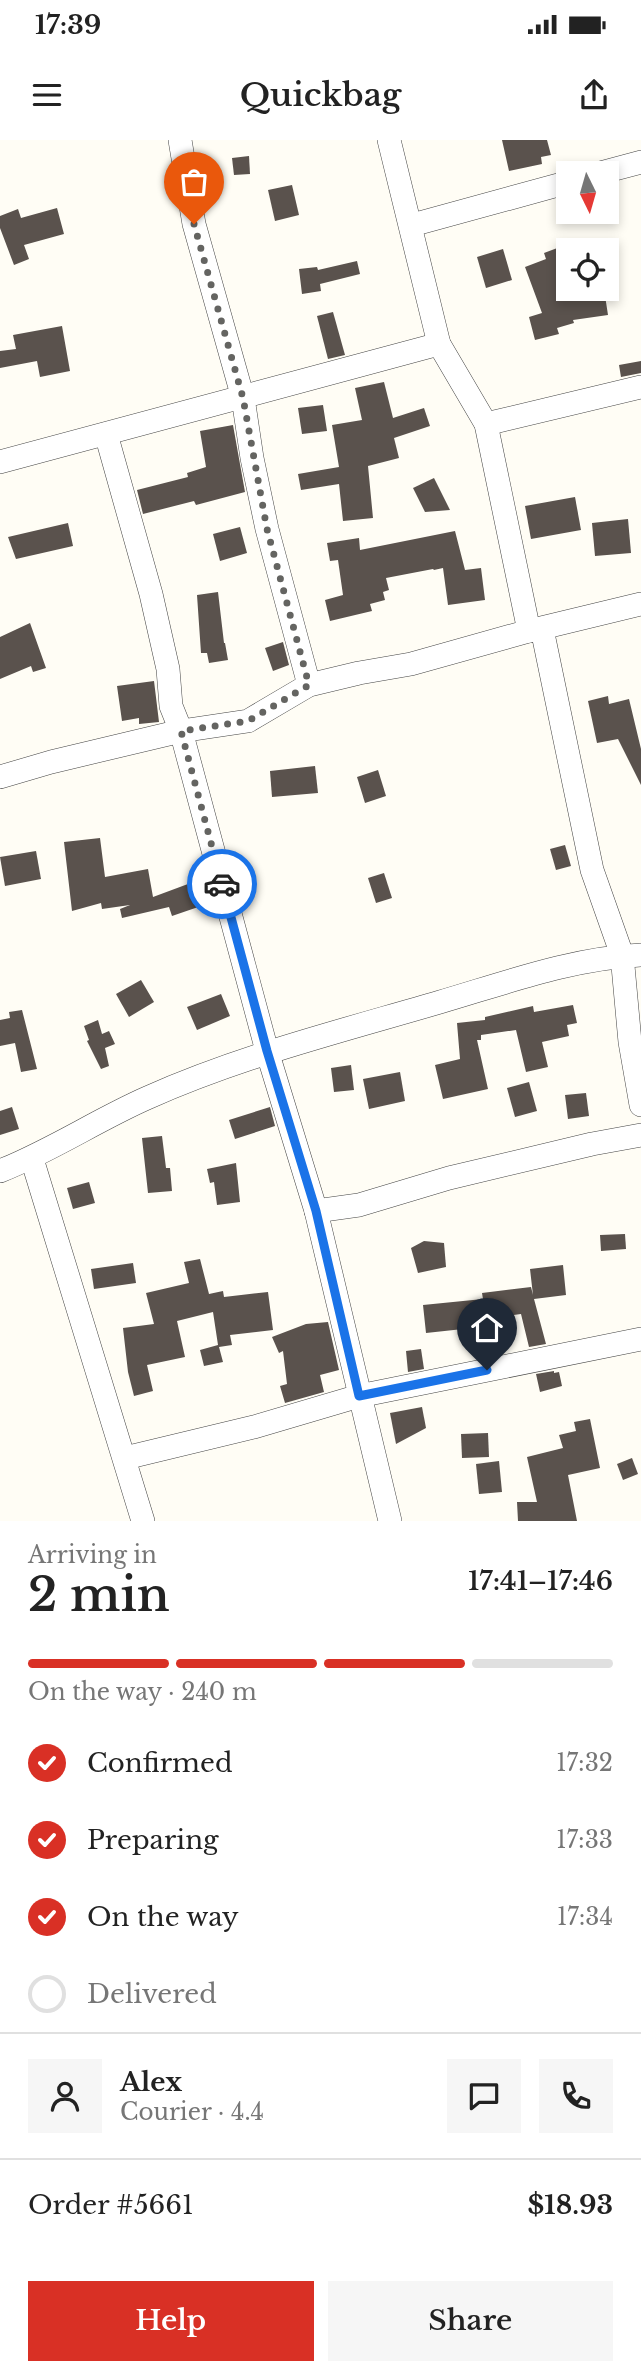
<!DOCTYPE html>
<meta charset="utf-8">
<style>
body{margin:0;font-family:"Libre Baskerville",serif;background:#f6f6f6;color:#222;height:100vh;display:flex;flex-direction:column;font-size:26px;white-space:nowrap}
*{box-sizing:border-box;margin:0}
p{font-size:23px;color:#767676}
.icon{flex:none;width:38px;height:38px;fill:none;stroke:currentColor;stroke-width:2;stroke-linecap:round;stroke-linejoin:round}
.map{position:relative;height:1381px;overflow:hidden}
.side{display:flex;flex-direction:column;background:#fff;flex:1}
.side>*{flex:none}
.needle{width:46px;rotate:175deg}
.controls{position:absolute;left:556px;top:21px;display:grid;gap:14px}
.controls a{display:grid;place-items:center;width:63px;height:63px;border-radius:0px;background:#fff;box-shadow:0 4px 10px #0003;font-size:35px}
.pin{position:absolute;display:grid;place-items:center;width:60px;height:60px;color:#fff;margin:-72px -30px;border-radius:50% 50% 50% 0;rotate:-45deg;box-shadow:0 0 7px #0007}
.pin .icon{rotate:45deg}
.courier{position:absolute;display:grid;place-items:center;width:70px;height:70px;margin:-35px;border:5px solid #1a73e8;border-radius:50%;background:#fff;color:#222;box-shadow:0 2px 9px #0007}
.summary em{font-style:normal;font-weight:600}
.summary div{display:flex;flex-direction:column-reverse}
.summary{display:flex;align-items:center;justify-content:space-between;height:119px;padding:0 28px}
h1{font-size:46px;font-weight:600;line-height:52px}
.bar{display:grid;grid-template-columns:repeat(4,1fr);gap:10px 7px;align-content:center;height:84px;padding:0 28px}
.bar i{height:9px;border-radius:5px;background:#e0e0e0}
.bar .selected{background:#d93025}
.bar p{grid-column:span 4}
.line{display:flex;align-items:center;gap:18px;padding:0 28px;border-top:2px solid #e0e0e0}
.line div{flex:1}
.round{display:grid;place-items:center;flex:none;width:74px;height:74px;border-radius:0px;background:#f6f6f6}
ol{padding:0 28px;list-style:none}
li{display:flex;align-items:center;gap:21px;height:77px}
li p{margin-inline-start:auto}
li .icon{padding:7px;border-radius:50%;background:#d93025;color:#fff;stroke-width:4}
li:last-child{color:#767676}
li i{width:38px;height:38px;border:4px solid #e0e0e0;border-radius:50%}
.primary-button{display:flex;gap:14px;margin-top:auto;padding:14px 28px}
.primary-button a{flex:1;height:80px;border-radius:0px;background:#d93025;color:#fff;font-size:28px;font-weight:600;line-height:80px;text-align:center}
.primary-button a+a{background:#f6f6f6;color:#222}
.status{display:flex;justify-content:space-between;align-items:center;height:49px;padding:0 35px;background:#fff;direction:ltr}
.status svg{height:19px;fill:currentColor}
header{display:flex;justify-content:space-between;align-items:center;height:91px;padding:0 28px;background:#fff;font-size:32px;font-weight:600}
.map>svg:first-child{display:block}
</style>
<div class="status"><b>17:39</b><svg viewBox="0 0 49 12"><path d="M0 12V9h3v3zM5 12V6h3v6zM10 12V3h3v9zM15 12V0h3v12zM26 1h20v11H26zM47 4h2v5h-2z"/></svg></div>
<header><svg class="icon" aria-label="menu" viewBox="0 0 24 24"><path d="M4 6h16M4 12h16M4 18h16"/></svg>Quickbag<svg class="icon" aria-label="share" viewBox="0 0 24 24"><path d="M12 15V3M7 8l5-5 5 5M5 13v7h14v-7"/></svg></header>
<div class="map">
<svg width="641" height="1381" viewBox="0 0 641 1381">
<rect width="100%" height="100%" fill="#fffdf5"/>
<g fill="#5a524d">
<polygon points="502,0 547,0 551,15 541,17 542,24 509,31"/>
<polygon points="249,16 250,34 234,35 232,18"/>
<polygon points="292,45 299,75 275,81 268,50"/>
<polygon points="57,68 64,94 24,105 29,119 14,125 0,88 0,76 18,69 21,78"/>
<polygon points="560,107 569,132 569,149 604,149 608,175 573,180 574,183 557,188 559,194 535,200 529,177 542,173 525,127 546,119 544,113"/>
<polygon points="503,109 512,140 486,148 477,117"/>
<polygon points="357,121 360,134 320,144 321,151 302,154 299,129 317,127 318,130"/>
<polygon points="333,172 345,215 328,219 317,176"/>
<polygon points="62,186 70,231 40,237 37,221 0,228 0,211 16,209 13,195"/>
<polygon points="641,221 641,233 621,237 619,225"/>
<polygon points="384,242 393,278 424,268 430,286 394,298 399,318 368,326 373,378 343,381 339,344 301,350 298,334 339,327 332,285 362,280 355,248"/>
<polygon points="323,265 327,291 302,294 298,268"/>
<polygon points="233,285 245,352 196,365 194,361 143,374 137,350 188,337 187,333 206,327 200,291"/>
<polygon points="434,338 450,370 425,372 413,348"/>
<polygon points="575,357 581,390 531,399 525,366"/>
<polygon points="628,379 631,413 595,416 592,383"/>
<polygon points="68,383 73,406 16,419 8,397"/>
<polygon points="240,387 247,413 220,421 213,394"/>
<polygon points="455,391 465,430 481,428 485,460 448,465 443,428 434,430 433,429 386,438 389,450 383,452 385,460 370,464 372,471 330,481 325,460 343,455 338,420 330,421 327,403 359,398 360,410"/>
<polygon points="218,452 224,503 225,503 228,520 209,523 207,513 201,513 197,455"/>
<polygon points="30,483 46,528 33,532 31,526 0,539 0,497"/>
<polygon points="283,502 289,525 273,531 265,508"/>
<polygon points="154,541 159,582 139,584 139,578 122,581 117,546"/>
<polygon points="608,556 609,564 629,559 641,609 641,645 618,599 597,603 588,561"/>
<polygon points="315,626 318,653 272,657 270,631"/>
<polygon points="378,630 386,656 365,663 357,637"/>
<polygon points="100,698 105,737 148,729 153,757 196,741 204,765 172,776 169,767 122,778 120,769 130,765 102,769 101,763 72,771 64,702"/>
<polygon points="565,705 571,726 556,730 550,709"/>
<polygon points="36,711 41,739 5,746 0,717"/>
<polygon points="384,733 392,758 376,763 368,738"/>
<polygon points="141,840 154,862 129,877 116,854"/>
<polygon points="221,854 230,876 197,890 187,867"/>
<polygon points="573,865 577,883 567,885 569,896 542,902 548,927 526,932 516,890 481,895 481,900 477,900 488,949 443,959 435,925 460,919 457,883 485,880 485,877 533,866 534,872"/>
<polygon points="22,870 37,929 21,932 15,903 0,906 0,880 10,878 9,872"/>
<polygon points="98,880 102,894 109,891 115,904 105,908 109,926 101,929 87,901 89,900 84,886"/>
<polygon points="351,925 354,950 334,952 331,928"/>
<polygon points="400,932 405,961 369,969 363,939"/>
<polygon points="529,942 537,971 515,977 507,948"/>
<polygon points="586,953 589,976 568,979 565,955"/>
<polygon points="12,967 19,989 0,995 0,971"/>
<polygon points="270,967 275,986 235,999 229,980"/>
<polygon points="162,996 166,1028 170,1028 172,1051 148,1053 142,998"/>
<polygon points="236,1023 240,1062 217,1065 214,1042 210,1043 207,1029"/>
<polygon points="89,1042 95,1063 73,1069 67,1048"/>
<polygon points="625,1094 626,1109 601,1111 600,1095"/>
<polygon points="424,1101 444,1103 446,1127 418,1133 411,1108"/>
<polygon points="200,1119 209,1154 223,1151 224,1157 268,1152 273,1190 230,1195 232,1205 219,1207 223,1222 204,1226 200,1210 218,1205 213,1172 177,1181 185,1217 147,1225 153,1251 134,1256 128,1232 123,1188 154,1184 146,1153 189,1143 184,1122"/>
<polygon points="133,1123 136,1143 94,1149 91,1129"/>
<polygon points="563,1125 566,1155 534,1159 546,1204 529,1207 521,1174 462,1182 463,1189 426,1193 423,1165 483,1159 482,1153 531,1147 533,1155 530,1129"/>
<polygon points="328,1182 339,1230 320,1235 324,1252 285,1263 280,1246 287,1244 283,1211 279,1213 272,1197 306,1184"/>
<polygon points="421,1209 424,1229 408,1232 406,1211"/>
<polygon points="554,1231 554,1233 559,1232 562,1246 540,1252 536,1234"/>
<polygon points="422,1267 426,1288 396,1304 390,1273"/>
<polygon points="590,1279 600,1328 568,1335 577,1381 518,1381 517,1362 537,1362 527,1317 563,1308 559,1295 576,1291 574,1282"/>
<polygon points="488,1293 489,1317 462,1318 461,1294"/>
<polygon points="632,1318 638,1334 623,1340 617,1324"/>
<polygon points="499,1321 502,1352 479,1354 476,1324"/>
</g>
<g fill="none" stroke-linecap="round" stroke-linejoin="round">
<defs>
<g id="street">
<polyline points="180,0 194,84 243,258 252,318 267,389 309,545"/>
<polyline points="389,0 439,204 486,284 529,491"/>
<polyline points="600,33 641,22"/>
<polyline points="412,85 569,42"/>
<polyline points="486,284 641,247"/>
<polyline points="106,294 151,454 168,529 171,566 181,591 267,911 316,1071 390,1381"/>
<polyline points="0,322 439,204"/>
<polyline points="542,489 592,730 622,815 630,902 641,965"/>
<polyline points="0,637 51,622 181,591 248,581 309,545 359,533 411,524 529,491 641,464"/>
<polyline points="32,1019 143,1381"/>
<path d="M0,1031c51,-20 97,-51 147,-73 94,-42 194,-67 293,-96 65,-19 133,-44 201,-47"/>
<polyline points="316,1071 359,1065 449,1038 592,1004 641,995"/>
<polyline points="125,1318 254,1287 359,1256 641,1199"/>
</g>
</defs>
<use href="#street" stroke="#444" stroke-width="24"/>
<use href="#street" stroke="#fff" stroke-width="23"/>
</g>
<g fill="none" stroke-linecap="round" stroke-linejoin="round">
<polyline stroke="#646461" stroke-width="7" stroke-dasharray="0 12.6" points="194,84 243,258 267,389 309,545 248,581 181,591 222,744"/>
<polyline stroke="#1a73e8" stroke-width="9" points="222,744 267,911 316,1071 359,1256 487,1230"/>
</g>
</svg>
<div class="controls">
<a><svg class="needle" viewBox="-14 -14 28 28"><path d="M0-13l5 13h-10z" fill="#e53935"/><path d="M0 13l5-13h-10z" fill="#767676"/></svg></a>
<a><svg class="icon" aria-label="locate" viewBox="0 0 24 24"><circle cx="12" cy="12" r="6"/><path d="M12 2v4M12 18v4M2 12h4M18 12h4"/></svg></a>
</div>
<div class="pin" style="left:194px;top:84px;background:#ea580c"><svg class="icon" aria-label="bag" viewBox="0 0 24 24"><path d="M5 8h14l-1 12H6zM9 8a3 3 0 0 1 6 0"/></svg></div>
<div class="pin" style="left:487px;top:1230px;background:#1f2937"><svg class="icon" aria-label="home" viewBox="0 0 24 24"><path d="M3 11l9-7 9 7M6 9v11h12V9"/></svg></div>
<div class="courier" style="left:222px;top:744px"><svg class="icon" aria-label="car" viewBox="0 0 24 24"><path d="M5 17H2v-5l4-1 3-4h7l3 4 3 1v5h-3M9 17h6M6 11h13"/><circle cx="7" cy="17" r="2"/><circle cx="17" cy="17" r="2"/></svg></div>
</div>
<section class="side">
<div class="summary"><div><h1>2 min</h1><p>Arriving in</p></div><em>17:41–17:46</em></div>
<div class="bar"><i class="selected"></i><i class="selected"></i><i class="selected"></i><i></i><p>On the way · 240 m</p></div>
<ol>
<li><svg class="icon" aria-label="check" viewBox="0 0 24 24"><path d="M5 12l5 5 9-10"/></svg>Confirmed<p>17:32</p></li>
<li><svg class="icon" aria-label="check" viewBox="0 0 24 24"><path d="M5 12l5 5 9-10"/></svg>Preparing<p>17:33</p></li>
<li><svg class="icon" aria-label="check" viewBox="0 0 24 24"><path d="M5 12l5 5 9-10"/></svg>On the way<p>17:34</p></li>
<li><i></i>Delivered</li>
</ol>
<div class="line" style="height:126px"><a class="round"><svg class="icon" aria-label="person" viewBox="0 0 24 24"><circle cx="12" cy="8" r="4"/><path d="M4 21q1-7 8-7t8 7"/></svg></a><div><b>Alex</b><p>Courier · 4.4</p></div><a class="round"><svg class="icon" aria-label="chat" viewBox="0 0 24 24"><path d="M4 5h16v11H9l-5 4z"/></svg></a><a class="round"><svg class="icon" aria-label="phone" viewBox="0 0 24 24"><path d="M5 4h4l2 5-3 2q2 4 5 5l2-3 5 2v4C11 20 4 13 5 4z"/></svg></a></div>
<div class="line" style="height:91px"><div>Order #5661</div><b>$18.93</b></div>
<div class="primary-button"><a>Help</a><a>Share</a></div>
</section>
